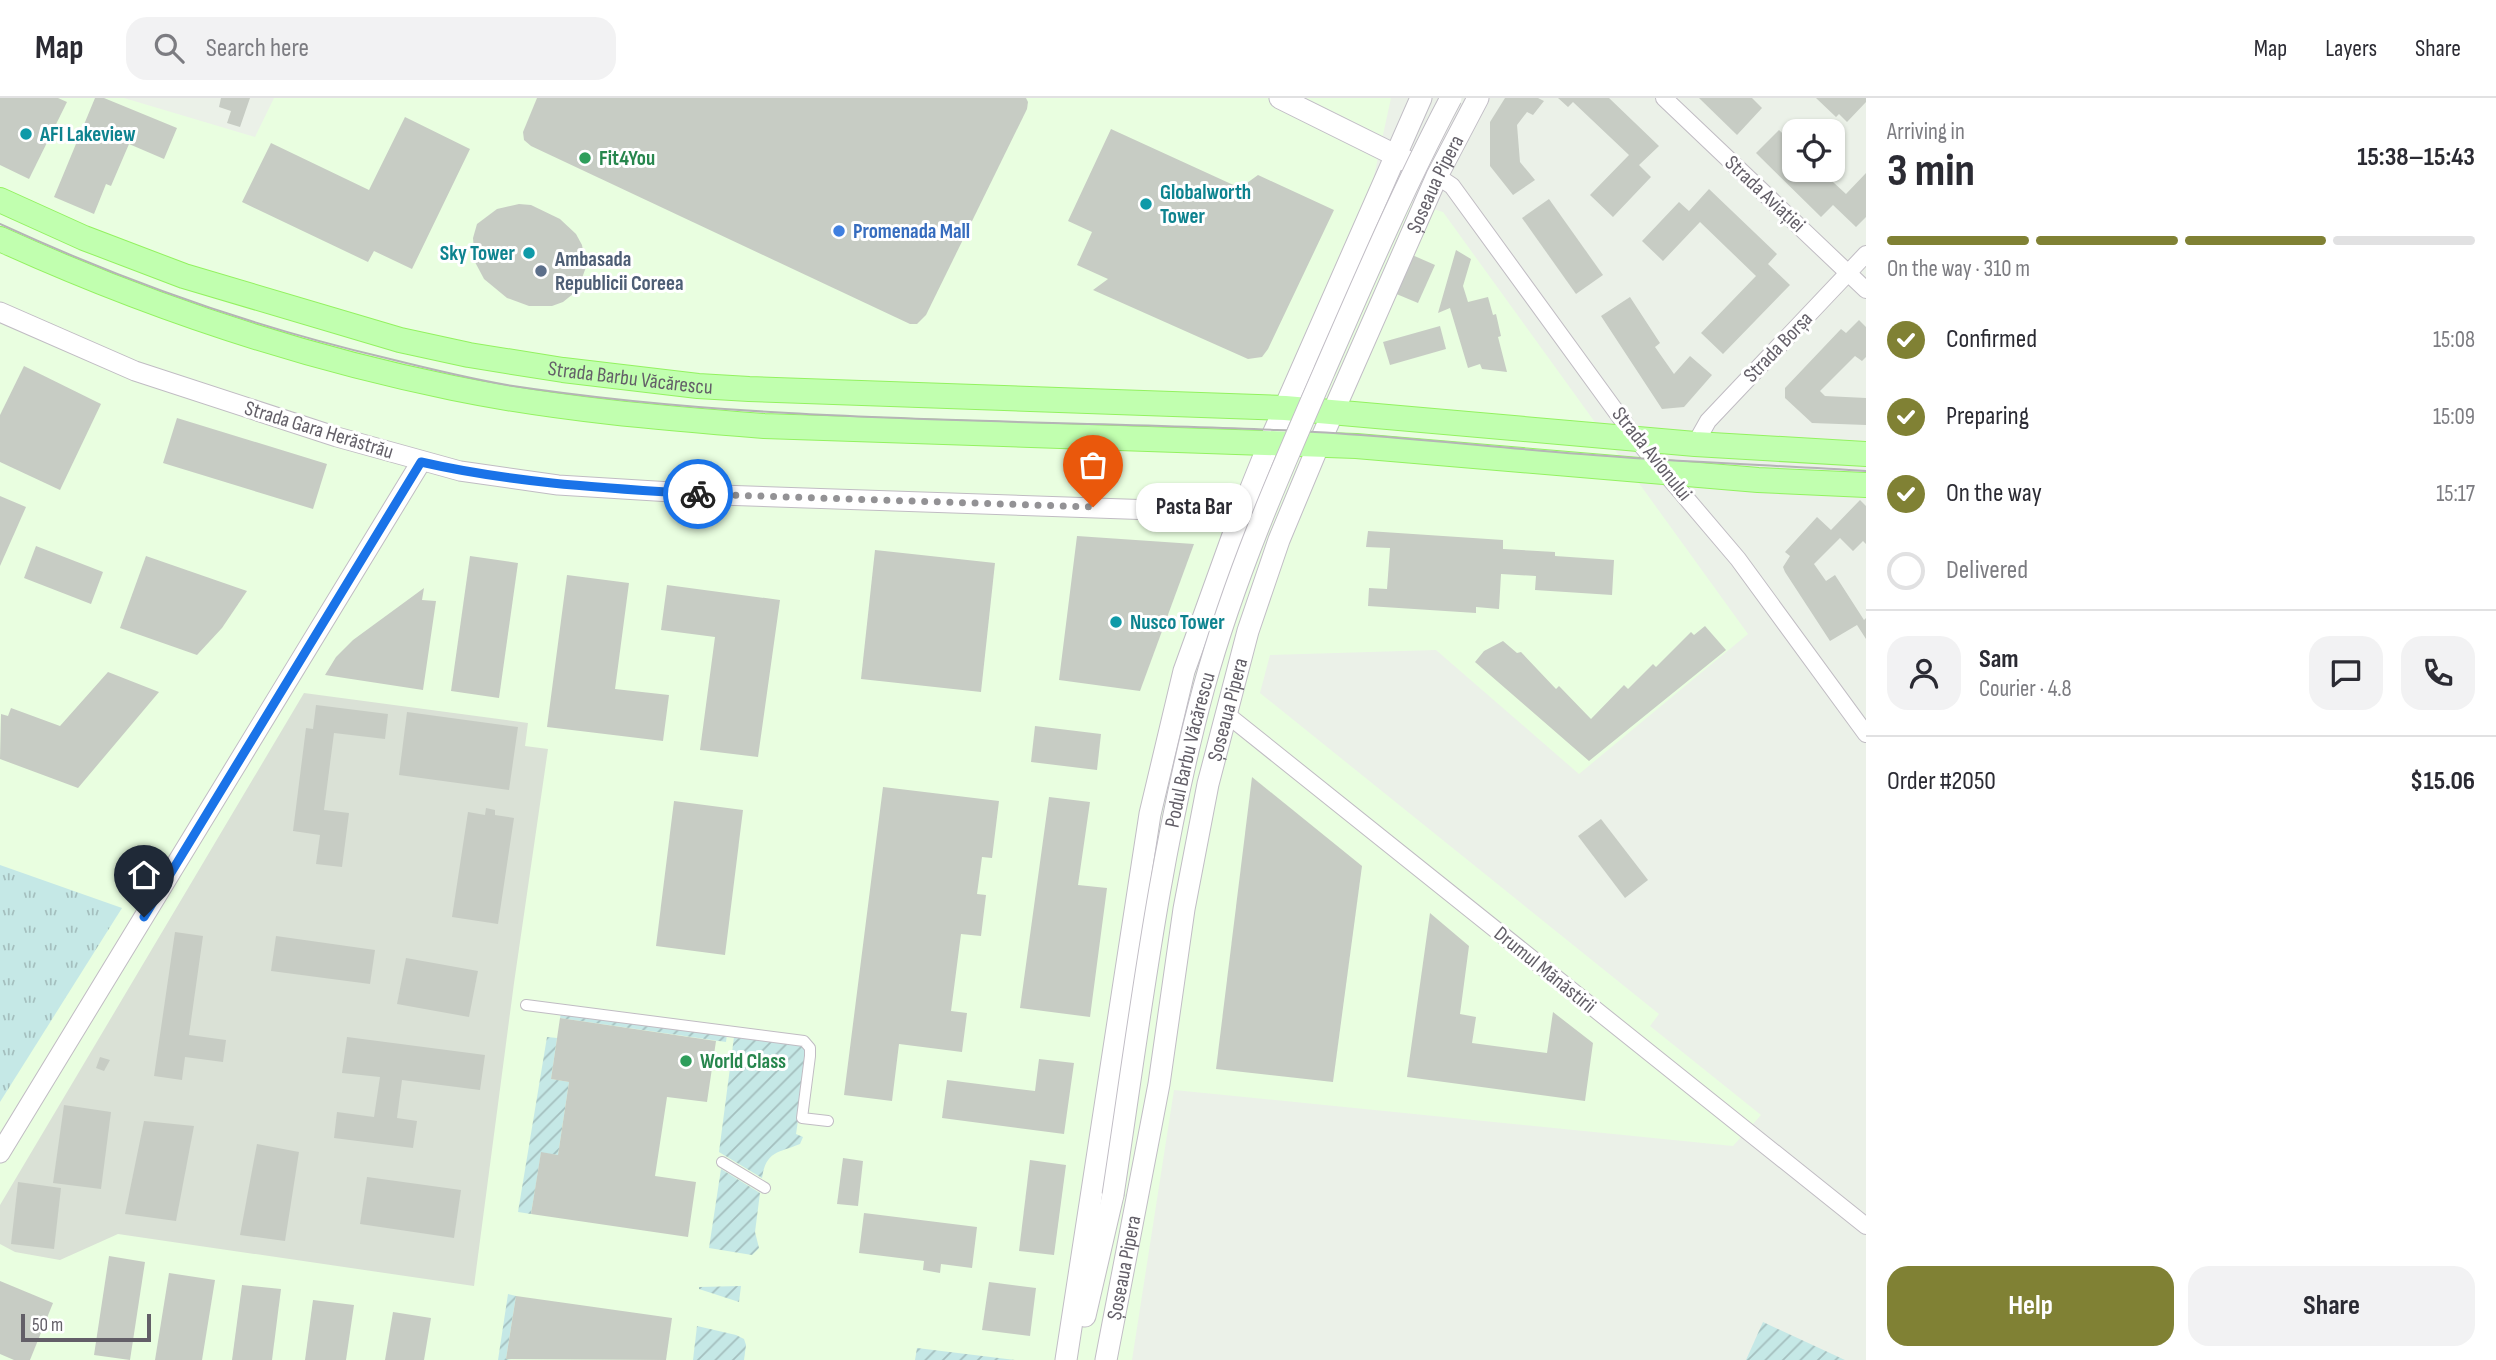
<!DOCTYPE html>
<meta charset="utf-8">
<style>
body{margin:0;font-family:"Sofia Sans Condensed",sans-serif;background:#f2f2f3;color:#2b2b33;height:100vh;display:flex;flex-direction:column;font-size:26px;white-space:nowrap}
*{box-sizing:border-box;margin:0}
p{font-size:23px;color:#7c7c81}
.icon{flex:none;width:38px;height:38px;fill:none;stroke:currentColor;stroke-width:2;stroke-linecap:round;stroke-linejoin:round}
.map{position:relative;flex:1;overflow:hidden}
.details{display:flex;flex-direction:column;background:#fff;width:630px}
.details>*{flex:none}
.buttons{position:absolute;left:1782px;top:21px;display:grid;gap:14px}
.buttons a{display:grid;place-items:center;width:63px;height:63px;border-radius:14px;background:#fff;box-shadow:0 2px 5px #0004;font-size:35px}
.scale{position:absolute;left:21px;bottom:18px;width:130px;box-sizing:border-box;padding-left:7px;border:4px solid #635f68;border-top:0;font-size:19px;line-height:24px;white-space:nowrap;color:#635f68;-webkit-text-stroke:5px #fff;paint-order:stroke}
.pin{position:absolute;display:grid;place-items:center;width:60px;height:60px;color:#fff;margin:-72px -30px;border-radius:50% 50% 50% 0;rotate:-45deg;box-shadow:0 0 7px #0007}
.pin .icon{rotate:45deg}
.courier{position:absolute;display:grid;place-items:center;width:70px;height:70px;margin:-35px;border:5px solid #1a73e8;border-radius:50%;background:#fff;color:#222;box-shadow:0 2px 9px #0007}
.bubble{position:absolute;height:49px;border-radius:21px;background:#fff;box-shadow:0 2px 5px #0004;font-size:23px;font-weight:700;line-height:49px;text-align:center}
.headline em{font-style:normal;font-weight:700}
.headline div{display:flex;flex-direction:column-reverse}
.headline{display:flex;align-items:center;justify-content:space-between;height:119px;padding:0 21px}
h1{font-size:46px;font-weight:700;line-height:52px}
.bar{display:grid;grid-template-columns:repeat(4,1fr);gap:10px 7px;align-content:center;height:84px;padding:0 21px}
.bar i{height:9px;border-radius:5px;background:#e1e1e2}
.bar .on{background:#808134}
.bar p{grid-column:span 4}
.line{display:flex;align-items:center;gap:18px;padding:0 21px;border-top:2px solid #e1e1e2}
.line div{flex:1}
.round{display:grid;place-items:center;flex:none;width:74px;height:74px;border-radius:21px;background:#f2f2f3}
ol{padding:0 21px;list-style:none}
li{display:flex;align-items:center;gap:21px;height:77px}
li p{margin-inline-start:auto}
li .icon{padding:7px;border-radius:50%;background:#808134;color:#fff;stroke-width:4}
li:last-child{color:#7c7c81}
li i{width:38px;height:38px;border:4px solid #e1e1e2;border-radius:50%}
.button{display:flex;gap:14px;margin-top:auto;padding:14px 21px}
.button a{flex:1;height:80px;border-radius:21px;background:#808134;color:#fff;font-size:28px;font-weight:700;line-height:80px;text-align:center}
.button a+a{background:#f2f2f3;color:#2b2b33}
header{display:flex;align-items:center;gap:42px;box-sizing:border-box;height:98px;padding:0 35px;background:#fff;border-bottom:2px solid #e1e1e2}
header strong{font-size:33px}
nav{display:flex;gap:38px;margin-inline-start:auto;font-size:24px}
.search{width:490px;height:63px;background:#f2f2f3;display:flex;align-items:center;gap:18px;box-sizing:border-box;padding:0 24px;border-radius:21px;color:#7c7c81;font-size:26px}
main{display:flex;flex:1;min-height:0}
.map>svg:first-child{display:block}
</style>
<header>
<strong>Map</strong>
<div class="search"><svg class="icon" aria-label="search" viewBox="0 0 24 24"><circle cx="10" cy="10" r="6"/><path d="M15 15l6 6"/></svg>Search here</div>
<nav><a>Map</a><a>Layers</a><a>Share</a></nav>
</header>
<main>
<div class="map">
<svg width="1866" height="1262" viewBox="0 0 1866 1262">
<defs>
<pattern id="grass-tufts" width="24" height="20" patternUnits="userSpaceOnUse" patternTransform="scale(1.75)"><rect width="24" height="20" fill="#c5e8e6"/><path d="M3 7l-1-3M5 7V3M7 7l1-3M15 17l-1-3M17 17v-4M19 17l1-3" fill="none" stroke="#a4bfbe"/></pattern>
<pattern id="garden-furrows" width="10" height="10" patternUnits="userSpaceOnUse" patternTransform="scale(1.75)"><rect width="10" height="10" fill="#c5e8e6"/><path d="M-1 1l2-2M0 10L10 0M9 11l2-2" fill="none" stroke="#a4bfbe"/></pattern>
</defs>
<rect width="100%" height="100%" fill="#ebf1e8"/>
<polygon fill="#e9fee0" points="0,0 124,0 255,39 274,0 1391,0 1371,92 1443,114 1748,536 1579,676 1436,552 1270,557 1260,595 1659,916 1650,928 1761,1017 1733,1048 1174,992 1132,1262 0,1262"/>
<polygon fill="#dae1d6" points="304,595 528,625 525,648 548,651 514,885 474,1188 118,1136 60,1162 15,1154 0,1146 0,1107"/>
<polygon fill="url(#grass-tufts)" points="0,767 122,810 0,1004"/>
<g fill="url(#garden-furrows)">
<polygon points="561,916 727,936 726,944 560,920"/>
<polygon points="547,939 557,940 551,981 569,984 558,1057 541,1055 531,1116 518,1114"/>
<path d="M734,939l59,6 11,4 4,7 -12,80 7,3 -3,7c-22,9 -34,7 -38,34l-43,-26z"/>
<polygon points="721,1071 760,1095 755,1134 759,1150 752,1157 709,1150"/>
<polygon points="741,1188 739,1204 699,1191 699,1189"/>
<polygon points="508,1196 516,1198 506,1261 511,1262 498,1262"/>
<polygon points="1763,1224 1845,1262 1746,1262"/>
<polygon points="697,1228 736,1237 744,1241 746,1247 744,1262 693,1262"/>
<polygon points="917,1250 1015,1262 915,1262"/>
</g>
<g fill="#c7ccc4">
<polygon points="0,0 58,0 67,4 29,81 0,67"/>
<polygon points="95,0 104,0 177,30 164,61 129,46 111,88 106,86 94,116 54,99"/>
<polygon points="221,0 250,0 240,29 227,25 231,13 219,9"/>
<polygon points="537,0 1026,0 1028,4 1027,11 926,217 917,226 910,226 531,48 524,42 523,34"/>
<polygon points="1505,0 1538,0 1544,3 1533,17 1527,14 1517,27 1520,64 1535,82 1513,97 1490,68 1490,24"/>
<polygon points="1558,0 1609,0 1659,48 1639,67 1651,79 1613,119 1590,97 1629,57 1573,4 1568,9"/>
<polygon points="1699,0 1752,0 1762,10 1737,37"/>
<polygon points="1816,0 1866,0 1866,4 1847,24 1839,16 1836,19"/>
<polygon points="405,19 470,51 412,171 374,153 368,164 242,104 271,45 369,92"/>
<polygon points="1111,31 1240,90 1258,77 1334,112 1268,251 1262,259 1248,261 1093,192 1108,181 1077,167 1092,134 1068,123"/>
<polygon points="1779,32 1794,46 1794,72 1820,72 1846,96 1866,75 1866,119 1856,129 1833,107 1821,119 1756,55"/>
<polygon points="1709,91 1777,156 1768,166 1790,187 1723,256 1701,235 1756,178 1700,124 1663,163 1642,143 1679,104 1689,113"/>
<polygon points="1549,101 1603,177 1576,196 1522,120"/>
<polygon points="519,106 531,107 560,121 576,136 582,147 586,169 581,183 573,196 563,204 552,208 529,208 507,200 484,181 475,164 473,140 477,126 497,111"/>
<polygon points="1456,152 1471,161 1463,188 1468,204 1488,199 1493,217 1496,216 1501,238 1498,239 1507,274 1482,271 1480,266 1468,270 1450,210 1438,215"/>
<polygon points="1410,156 1435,167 1418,205 1394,195"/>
<polygon points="1630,199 1660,245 1655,249 1674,276 1690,258 1712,277 1684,309 1662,311 1601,218"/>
<polygon points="1859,222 1866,229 1866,259 1862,263 1855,258 1820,293 1825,298 1866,300 1866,327 1812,325 1785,300 1785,290 1841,231 1846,235"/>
<polygon points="1440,228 1446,251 1390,267 1383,244"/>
<polygon points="24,268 101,306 60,392 0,364 0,317"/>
<polygon points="177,320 327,366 313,411 163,365"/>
<polygon points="0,398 26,409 0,468"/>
<polygon points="1860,402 1866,408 1866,446 1863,443 1853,453 1840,440 1814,466 1826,483 1835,477 1864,522 1866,520 1866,541 1857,527 1830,543 1785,474 1783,469 1790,458 1785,454 1817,419 1831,432"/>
<polygon points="1368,433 1503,442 1503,451 1555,454 1555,458 1614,462 1612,497 1535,492 1536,478 1501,476 1499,511 1476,509 1476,515 1368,508 1369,490 1387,491 1390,450 1366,449"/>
<polygon points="1077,438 1194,446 1140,593 1059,582"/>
<polygon points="36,448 103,474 91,506 24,480"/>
<polygon points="875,452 995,465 981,594 861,581"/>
<polygon points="146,458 247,493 222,530 197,557 120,530"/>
<polygon points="470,458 518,465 499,600 451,593"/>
<polygon points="567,477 629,485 615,591 669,597 663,643 547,629"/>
<polygon points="667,487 780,502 758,659 700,652 715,539 661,532"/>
<polygon points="424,490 422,502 436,503 423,592 325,577 336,559 353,542"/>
<polygon points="1705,528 1726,552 1589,663 1475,564 1484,553 1503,543 1517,555 1521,554 1556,591 1559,588 1591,621 1624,587 1628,591 1653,566 1656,569 1691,534 1694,537"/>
<polygon points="108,574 159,594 78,690 0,661 1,616 8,618 11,610 60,628"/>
<polygon points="316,607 388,616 385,641 334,635 324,712 349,715 342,769 316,766 320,737 293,733 306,630 313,631"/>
<polygon points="407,614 518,629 509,692 399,677"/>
<polygon points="1035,628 1101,636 1097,672 1031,664"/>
<polygon points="1252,679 1362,768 1333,984 1216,971"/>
<polygon points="883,689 999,703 992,760 982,759 977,796 986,797 981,838 961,836 951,913 967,915 962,954 899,946 892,1003 844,997"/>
<polygon points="1049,699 1090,704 1078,787 1107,790 1090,919 1020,910"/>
<polygon points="674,703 743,712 725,857 656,848"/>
<polygon points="486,710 495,712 495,717 514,720 498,826 452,819 468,714 485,717"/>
<polygon points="1601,721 1648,782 1625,800 1578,738"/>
<polygon points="1430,815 1469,848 1460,916 1476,919 1472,945 1547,955 1553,914 1593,945 1585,1003 1407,979"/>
<polygon points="175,834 203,838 189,937 226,942 223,964 185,959 182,982 154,978"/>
<polygon points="276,838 375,852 370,886 271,873"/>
<polygon points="406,860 478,873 469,919 397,906"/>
<polygon points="560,920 716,943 707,1004 667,999 655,1078 696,1084 688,1139 531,1116 541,1054 558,1057 569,984 551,981"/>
<polygon points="347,939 485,957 480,992 402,982 397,1020 417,1023 413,1050 334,1040 337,1014 374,1019 380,979 342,975"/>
<polygon points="100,959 110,962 104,973 96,970"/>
<polygon points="1039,961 1074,965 1064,1036 942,1020 947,982 1035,993"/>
<polygon points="64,1007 111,1014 101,1091 53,1085"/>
<polygon points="144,1023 194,1028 176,1123 125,1116"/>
<polygon points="257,1046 299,1054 285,1143 240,1137"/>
<polygon points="843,1060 863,1063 858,1108 837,1106"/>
<polygon points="1030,1062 1066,1067 1054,1157 1019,1153"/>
<polygon points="367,1079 461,1092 454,1140 360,1126"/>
<polygon points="18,1084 61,1090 54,1151 11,1146"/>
<polygon points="864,1115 977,1129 972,1170 941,1166 940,1175 923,1172 924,1163 859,1155"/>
<polygon points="109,1158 145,1164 130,1262 94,1257"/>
<polygon points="169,1175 215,1182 202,1262 155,1262"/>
<polygon points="0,1183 53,1205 30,1262 14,1262 0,1256"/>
<polygon points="989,1184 1036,1190 1030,1238 982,1232"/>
<polygon points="242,1187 281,1191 272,1262 232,1262"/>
<polygon points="516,1198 672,1220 666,1262 506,1261"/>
<polygon points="313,1202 354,1207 346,1262 305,1262"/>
<polygon points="393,1214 431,1220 424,1262 385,1262"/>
</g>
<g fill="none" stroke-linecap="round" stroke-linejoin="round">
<defs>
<g id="pedestrian">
<polyline points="526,907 804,943 810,950 810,958 802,1020 828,1023"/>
<polyline points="722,1064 765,1090"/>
</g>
<g id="minor">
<polyline points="1664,0 1866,192"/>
<polyline points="1437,78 1452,88 1636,341 1738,461 1866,636"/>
<polyline points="1695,346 1708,323 1866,156"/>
<polyline points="1225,615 1866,1128"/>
</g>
<g id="tertiary">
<polyline points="0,214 135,273 337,339 460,373 558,387 720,397 1241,415"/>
<polyline points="0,1055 421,364"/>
</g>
<g id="secondary">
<polyline points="1280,0 1407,63"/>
<polyline points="1085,1218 1113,1097"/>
<polyline points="1066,1262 1150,716 1184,573 1241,415 1270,343 1421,0"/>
<path id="s1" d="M1106,1262l53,-276 25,-175 24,-125 40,-153 31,-91 40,-96 118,-268 41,-78"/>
</g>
<g id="primary">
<path id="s2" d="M0,102l84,38 100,38 216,64 69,15 94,15 135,16 51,3 536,19 410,36 171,10"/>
<path d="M0,141c145,66 297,117 453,149 102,21 208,30 311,38l592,20 402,34 108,5"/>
</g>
</defs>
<use href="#pedestrian" stroke="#c0bcc3" stroke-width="12"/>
<use href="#minor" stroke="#c0bcc3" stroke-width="18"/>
<use href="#tertiary" stroke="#c0bcc3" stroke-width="21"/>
<use href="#secondary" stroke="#c1bdc5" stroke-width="23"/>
<use href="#primary" stroke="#93f260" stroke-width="26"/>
<use href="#pedestrian" stroke="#fff" stroke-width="10"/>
<use href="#minor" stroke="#fff" stroke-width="16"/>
<use href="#tertiary" stroke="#fff" stroke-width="19"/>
<use href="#secondary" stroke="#fff" stroke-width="21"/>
<use href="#primary" stroke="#c1ffaf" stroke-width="24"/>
<path stroke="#b5b4b6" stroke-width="2" d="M0,126c124,57 253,103 386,134 40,10 81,20 121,27 255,39 513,34 770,45 102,4 202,16 304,24 94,8 190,11 285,17"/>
<defs>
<g id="secondary-bridge">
<path id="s3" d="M1113,1097c26,-170 46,-342 91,-508 30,-109 75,-212 120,-315 40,-92 80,-185 127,-274"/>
</g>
</defs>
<use href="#secondary-bridge" stroke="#c1bdc5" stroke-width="23" stroke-linecap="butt"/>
<use href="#secondary-bridge" stroke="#fff" stroke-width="21"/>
</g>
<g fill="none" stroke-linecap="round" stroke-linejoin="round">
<polyline stroke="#939295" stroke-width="7" stroke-dasharray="0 12.6" points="698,396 1093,409"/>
<path stroke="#1a73e8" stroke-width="9" d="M144,819l277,-455c92,21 183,26 277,32"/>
</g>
<g fill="#0f9aa8" stroke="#fff" stroke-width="2.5">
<circle cx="26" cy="36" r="7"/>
<circle cx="1146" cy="106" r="7"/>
<circle cx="529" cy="155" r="7"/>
<circle cx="1116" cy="524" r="7"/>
</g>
<g fill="#2e9e5b" stroke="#fff" stroke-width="2.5">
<circle cx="585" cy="60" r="7"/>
<circle cx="686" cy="963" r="7"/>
</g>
<circle fill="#3f7fe0" stroke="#fff" stroke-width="2.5" cx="839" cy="133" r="7"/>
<circle fill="#5c6f8a" stroke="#fff" stroke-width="2.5" cx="541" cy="173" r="7"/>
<g text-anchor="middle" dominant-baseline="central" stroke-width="6" stroke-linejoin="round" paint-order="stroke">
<g font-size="21" font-weight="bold" fill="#0d838f" stroke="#fff" text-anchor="start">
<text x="40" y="36">AFI Lakeview</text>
<text x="1160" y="94">Globalworth<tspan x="1160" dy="24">Tower</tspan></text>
<text x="515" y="155" text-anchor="end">Sky Tower</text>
<text x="1130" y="524">Nusco Tower</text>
</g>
<g font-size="21" font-weight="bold" fill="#27864d" stroke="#fff" text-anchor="start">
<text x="599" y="60">Fit4You</text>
<text x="700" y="963">World Class</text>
</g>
<g font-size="21" fill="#635f68" stroke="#fff">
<text stroke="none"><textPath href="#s1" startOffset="1228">Șoseaua Pipera</textPath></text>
<text transform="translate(1765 96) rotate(43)">Strada Aviației</text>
<text transform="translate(1778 249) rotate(-46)">Strada Borșa</text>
<text stroke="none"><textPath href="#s2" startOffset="658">Strada Barbu Văcărescu</textPath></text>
<text transform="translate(319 332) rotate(17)">Strada Gara Herăstrău</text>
<text transform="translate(1652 356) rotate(51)">Strada Avionului</text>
<text stroke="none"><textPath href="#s1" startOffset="662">Șoseaua Pipera</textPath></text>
<text stroke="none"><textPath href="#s3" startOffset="452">Podul Barbu Văcărescu</textPath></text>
<text transform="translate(1545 872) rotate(39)">Drumul Mănăstirii</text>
<text stroke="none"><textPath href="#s1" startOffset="94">Șoseaua Pipera</textPath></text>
</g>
<g font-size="21" font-weight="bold" fill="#366cbe" stroke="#fff" text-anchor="start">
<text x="853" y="133">Promenada Mall</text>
</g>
<g font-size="21" font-weight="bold" fill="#4e5e75" stroke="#fff" text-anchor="start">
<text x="555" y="161">Ambasada<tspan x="555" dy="24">Republicii Coreea</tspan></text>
</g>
</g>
</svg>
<div class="buttons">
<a><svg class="icon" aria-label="locate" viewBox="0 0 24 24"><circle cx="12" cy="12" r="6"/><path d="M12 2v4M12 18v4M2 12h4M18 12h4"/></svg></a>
</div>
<div class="scale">50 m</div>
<div class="pin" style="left:1093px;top:409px;background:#ea580c"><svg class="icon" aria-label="bag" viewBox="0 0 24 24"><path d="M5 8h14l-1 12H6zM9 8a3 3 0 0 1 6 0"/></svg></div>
<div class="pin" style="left:144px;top:819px;background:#1f2937"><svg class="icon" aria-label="home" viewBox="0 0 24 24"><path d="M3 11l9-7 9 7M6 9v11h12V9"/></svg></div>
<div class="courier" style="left:698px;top:396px"><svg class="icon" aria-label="bike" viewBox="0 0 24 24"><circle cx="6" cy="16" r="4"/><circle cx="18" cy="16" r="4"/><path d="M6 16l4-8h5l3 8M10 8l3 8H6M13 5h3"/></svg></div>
<div class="bubble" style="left:1136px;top:385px;width:116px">Pasta Bar</div>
</div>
<section class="details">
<div class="headline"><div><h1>3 min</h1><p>Arriving in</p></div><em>15:38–15:43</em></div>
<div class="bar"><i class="on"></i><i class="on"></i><i class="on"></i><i></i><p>On the way · 310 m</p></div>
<ol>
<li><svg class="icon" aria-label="check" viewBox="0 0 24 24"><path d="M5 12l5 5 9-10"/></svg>Confirmed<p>15:08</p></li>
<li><svg class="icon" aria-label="check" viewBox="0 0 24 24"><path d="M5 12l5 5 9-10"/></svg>Preparing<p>15:09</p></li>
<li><svg class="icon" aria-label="check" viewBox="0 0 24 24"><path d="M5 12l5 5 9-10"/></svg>On the way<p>15:17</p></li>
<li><i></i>Delivered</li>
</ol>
<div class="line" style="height:126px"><a class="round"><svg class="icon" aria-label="person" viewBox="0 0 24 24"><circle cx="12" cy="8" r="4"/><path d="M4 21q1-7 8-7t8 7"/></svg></a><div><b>Sam</b><p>Courier · 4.8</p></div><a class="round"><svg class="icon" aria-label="chat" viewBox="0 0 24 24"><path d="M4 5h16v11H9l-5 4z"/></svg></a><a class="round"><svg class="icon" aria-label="phone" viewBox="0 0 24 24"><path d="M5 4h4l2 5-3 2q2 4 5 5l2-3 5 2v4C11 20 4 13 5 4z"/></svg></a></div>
<div class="line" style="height:91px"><div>Order #2050</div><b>$15.06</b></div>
<div class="button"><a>Help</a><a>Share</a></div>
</section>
</main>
